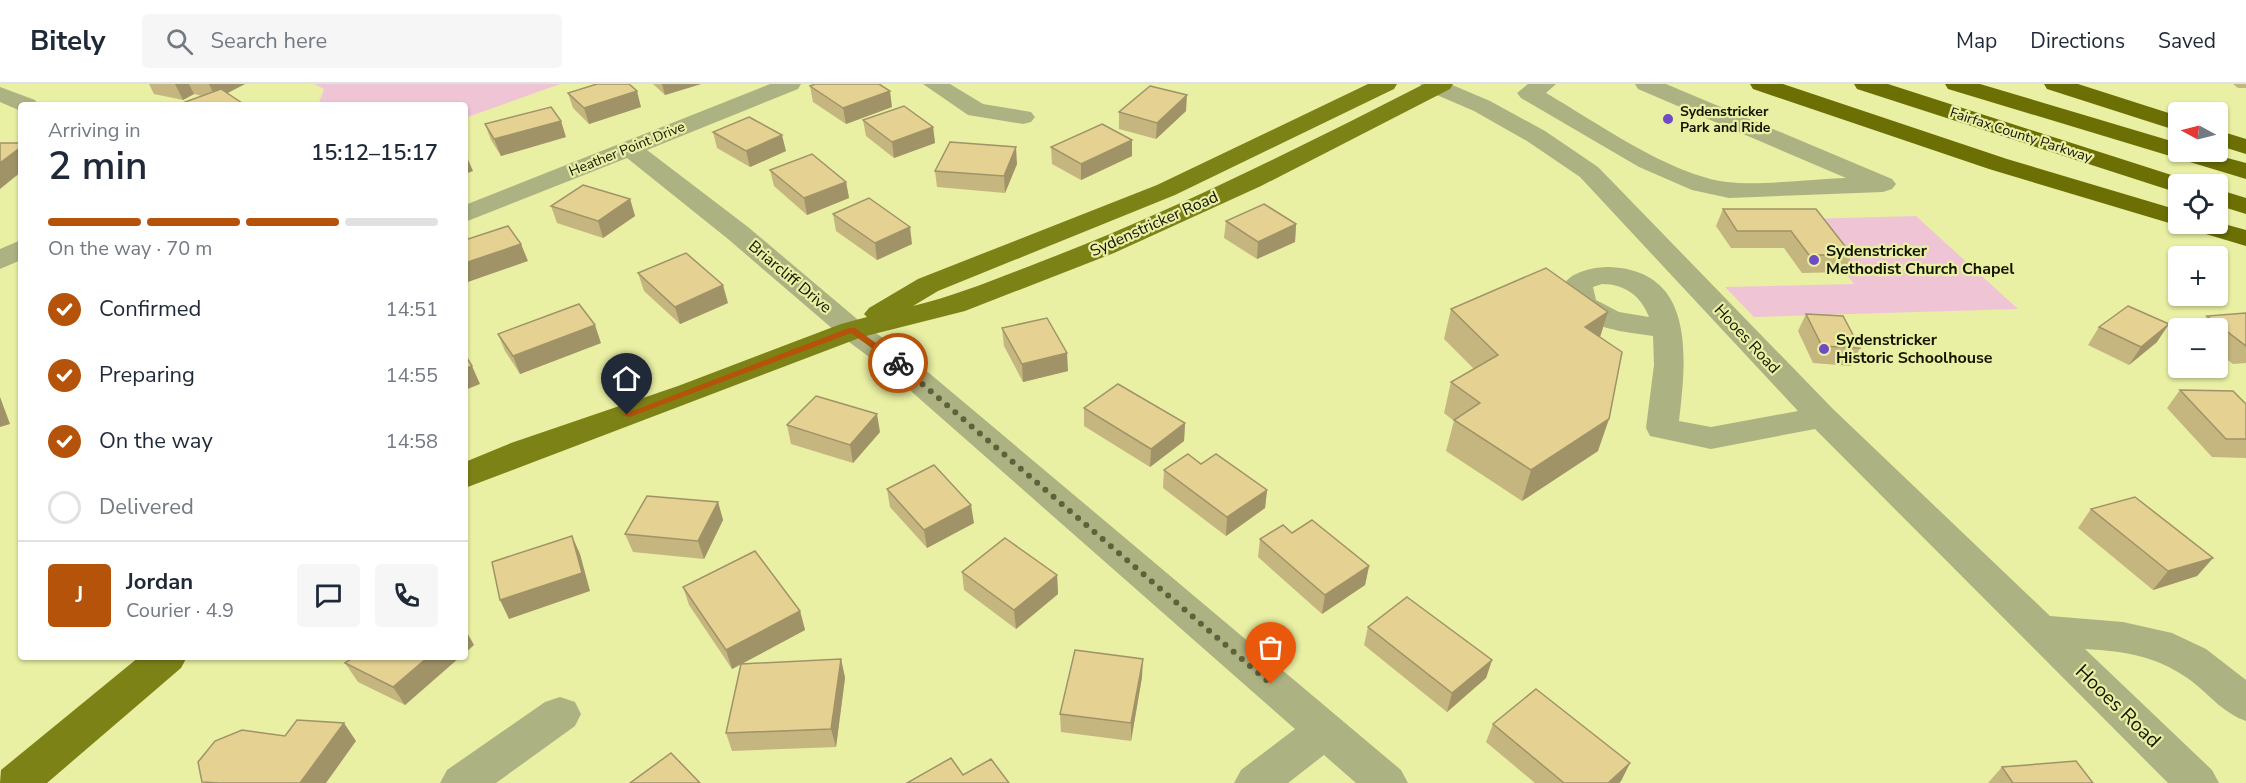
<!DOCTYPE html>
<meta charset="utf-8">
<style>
body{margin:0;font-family:"Nunito Sans",sans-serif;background:#f6f6f7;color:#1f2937;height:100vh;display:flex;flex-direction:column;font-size:22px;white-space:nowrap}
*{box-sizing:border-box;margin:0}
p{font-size:20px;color:#747a83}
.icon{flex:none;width:33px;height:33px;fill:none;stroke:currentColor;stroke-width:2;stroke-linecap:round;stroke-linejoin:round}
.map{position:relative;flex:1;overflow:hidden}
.sheet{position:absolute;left:18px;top:18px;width:450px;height:558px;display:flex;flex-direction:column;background:#fff;border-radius:6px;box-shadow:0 2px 4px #0004}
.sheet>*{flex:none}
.needle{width:39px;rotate:277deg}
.fabs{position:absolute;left:2168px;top:18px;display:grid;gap:12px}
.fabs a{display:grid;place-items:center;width:60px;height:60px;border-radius:6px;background:#fff;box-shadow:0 2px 4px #0004;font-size:30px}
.pin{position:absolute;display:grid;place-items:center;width:51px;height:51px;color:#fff;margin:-62px -26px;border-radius:50% 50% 50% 0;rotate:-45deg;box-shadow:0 0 6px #0007}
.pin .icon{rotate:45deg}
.courier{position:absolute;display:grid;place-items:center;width:60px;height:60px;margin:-30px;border:4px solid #b45309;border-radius:50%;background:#fff;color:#222;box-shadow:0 2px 8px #0007}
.head em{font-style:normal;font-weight:600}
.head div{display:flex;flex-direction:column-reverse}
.head{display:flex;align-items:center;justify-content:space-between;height:102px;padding:0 30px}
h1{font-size:39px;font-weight:600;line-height:45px}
.bar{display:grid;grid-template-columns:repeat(4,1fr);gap:9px 6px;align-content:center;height:72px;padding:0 30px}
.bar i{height:8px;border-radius:4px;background:#e0e1e3}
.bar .current{background:#b45309}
.bar p{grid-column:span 4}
.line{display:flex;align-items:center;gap:15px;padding:0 30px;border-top:2px solid #e0e1e3}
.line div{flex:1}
.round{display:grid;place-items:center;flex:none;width:63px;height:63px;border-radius:6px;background:#f6f6f7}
ol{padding:0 30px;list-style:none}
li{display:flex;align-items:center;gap:18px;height:66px}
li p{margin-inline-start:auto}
li .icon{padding:6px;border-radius:50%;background:#b45309;color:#fff;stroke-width:4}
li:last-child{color:#747a83}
li i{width:33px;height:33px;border:3px solid #e0e1e3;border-radius:50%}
header{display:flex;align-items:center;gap:36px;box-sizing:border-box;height:84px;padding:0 30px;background:#fff;border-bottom:2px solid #e0e1e3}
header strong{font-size:28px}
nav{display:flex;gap:33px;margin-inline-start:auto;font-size:21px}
.search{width:420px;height:54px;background:#f6f6f7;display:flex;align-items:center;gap:15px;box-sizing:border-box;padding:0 21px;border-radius:6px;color:#747a83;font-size:22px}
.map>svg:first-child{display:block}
</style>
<header>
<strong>Bitely</strong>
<div class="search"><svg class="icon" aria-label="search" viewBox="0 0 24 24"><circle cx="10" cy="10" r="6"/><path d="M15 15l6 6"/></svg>Search here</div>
<nav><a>Map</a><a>Directions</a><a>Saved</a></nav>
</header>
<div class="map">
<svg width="2246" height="699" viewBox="0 0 2246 699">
<rect width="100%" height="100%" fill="#e9efa3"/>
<g fill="#efc5d6">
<polygon points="314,0 560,0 465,34 465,21 318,21 324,5"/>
<polygon points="1916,132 2018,225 1754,233 1725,203 1854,200 1805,135"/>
</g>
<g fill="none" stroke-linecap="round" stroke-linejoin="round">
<g fill="#adb282" fill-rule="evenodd">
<polygon points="770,0 801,0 798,5 647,66 748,143 863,240 910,273 1401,686 1408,699 1356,699 1324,671 1288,699 1234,699 1241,686 1295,645 888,287 841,252 728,155 627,74 465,138 465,121"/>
<polygon points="923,0 950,0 983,20 1031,28 1035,33 1031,38 1023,40 968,31"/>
<path d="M1420,0h30l40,17 55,30 53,36 235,242 217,207 73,6 49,11 34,16 40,31v41c-21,-7 -35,-24 -52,-38 -33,-26 -68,-32 -109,-34l127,121 7,13h-51l-353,-354 -104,20 -61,-13 -4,-8 8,-63 -1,-29c-34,-5 -88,-9 -89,-52 9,-13 30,-17 46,-17 87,4 76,93 69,154l32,6 87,-16 -218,-234 -53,-36 -53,-30 -51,-22zM1602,200c23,0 39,12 47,33l-30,-5 -23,-12 -3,-13z"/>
<path d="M1528,0h28l-10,9c50,29 124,82 181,89 33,4 84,-3 119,-4l-208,-89 -3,-5h31l226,95 4,5 -4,5 -9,3 -154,6 -37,-8 -53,-23 -118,-69 -4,-5z"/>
<polygon points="0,3 35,16 39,21 21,21 21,27 0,18"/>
<polygon points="21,156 21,176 0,185 0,165"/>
<polygon points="560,613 575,618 581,630 575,642 496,699 440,699 447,686 545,618"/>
</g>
<g fill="#7d8217" fill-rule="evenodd">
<path d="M1368,0h29l-3,5 -219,106 -237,96 -25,15c45,-11 88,-29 132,-46 131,-50 255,-113 379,-176h29l-3,5 -189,97 -147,67 -149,58 -103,26 -397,151v-26l46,-19 167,-57 163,-62 26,-7 -3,-3 5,-6 49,-29 239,-94z"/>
<polygon points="139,573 187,573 181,584 47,699 0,699 1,686"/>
</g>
<g fill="#6b6f04" fill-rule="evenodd">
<polygon points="1750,0 1783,0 2007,75 2178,126 2178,140 2217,138 2246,146 2246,162 1989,85 1753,5"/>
<polygon points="1854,0 1888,0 2187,96 2191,100 2178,100 2178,109 2169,106 1857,5"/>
<polygon points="1945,0 1980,0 2178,59 2178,68 2205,68 2246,79 2246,95 1948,5"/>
<polygon points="2044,0 2078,0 2178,32 2178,47 2047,5"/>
<polygon points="2217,46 2246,55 2246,70 2217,61"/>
<polygon points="2217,105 2246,114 2246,130 2217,121"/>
</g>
</g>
<g fill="#c5b57e">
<polygon points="149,0 245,0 227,9 245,21 186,21 185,18 202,12 194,10 183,16 154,10"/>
<polygon points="653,0 701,0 665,11"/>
<polygon points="2233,0 2246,0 2246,4 2238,4"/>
<polygon points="810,2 892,23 846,40 813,18"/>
<polygon points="568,9 641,23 589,40 573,24"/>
<polygon points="1186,27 1156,55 1119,45 1119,28"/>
<polygon points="863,36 933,43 935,59 894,74 866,52"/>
<polygon points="485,40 566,53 501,72 491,56"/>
<polygon points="713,48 786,67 750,83 717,64"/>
<polygon points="1132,56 1132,72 1081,96 1052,80 1051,63"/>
<polygon points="1017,80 1005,109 937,103 935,87"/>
<polygon points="770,86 846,98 849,114 807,131 774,102"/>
<polygon points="630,115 635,132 603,154 557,139 551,122"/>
<polygon points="1723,125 1816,125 1852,171 1844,188 1802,189 1784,164 1731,164 1716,142"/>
<polygon points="833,130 912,160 877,176 836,147"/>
<polygon points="1226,137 1296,140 1295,158 1257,175 1224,154"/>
<polygon points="638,189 728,219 680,240 644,207"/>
<polygon points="1451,225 1608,228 1600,253 1598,367 1522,417 1446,367 1454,337 1444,329 1451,298 1474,285 1444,255"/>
<polygon points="2246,229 2246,279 2233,280 2217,268 2217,244 2198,244 2207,232"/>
<polygon points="1806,230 1860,264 1851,282 1813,279 1798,247"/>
<polygon points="2099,243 2157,258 2129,281 2088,261"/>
<polygon points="1002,244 1068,287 1023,298 1004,262"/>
<polygon points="498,250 601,259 520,290 505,267"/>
<polygon points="2180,306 2246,320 2246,374 2212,373 2167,324"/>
<polygon points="1084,324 1185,339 1184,357 1150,383 1084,342"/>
<polygon points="787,341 880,348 853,379 791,360"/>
<polygon points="1201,380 1267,406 1265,424 1226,452 1163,404 1164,386"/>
<polygon points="887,405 974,439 927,464 890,423"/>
<polygon points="718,418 723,436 704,475 633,468 625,450"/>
<polygon points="2091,425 2213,474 2197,492 2153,506 2078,444"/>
<polygon points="1260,455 1369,482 1365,501 1322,530 1258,473"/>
<polygon points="962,488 1057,491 1058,510 1016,545 964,506"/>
<polygon points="683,503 800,527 805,546 732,585 689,521"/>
<polygon points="1368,543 1492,576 1486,594 1447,628 1364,561"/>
<polygon points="460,573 405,621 358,598 345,579"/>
<polygon points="841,575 845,594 836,663 732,667 726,649"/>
<polygon points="1142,593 1131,657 1061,648 1060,630"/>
<polygon points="1493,640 1630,679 1621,697 1619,699 1535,699 1486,658"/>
<polygon points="2002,683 2093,699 1988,699"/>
</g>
<g fill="#a09367">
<polygon points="175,0 189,0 194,10 183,16"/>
<polygon points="209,0 245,0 216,15"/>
<polygon points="662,0 701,0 665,11"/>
<polygon points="637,7 641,23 589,40 584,24"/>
<polygon points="890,7 892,23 846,40 843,24"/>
<polygon points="1187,11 1186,27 1156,55 1157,39"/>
<polygon points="561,37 566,53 501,72 494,55"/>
<polygon points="933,43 935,59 894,74 892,58"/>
<polygon points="782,51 786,67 750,83 746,67"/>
<polygon points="1132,56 1132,72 1081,96 1081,80"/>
<polygon points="21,63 21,88 0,105 0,79"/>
<polygon points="1016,63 1017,80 1005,109 1004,92"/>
<polygon points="465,71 466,71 473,87 465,90"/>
<polygon points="846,98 849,114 807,131 804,114"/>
<polygon points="630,115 635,132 603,154 598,137"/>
<polygon points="1296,140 1295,158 1257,175 1258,158"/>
<polygon points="910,143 912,160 877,176 875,159"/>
<polygon points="521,160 528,177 465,199 465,179"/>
<polygon points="723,201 728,219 680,240 675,223"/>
<polygon points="1608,228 1598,259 1585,243"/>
<polygon points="2169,240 2157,258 2129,281 2141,263"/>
<polygon points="595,241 601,259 520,290 513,272"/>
<polygon points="1067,269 1068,287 1023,298 1022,280"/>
<polygon points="472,282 480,300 465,306 465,285"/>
<polygon points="0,313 10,340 0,343"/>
<polygon points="877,330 880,348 853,379 850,361"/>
<polygon points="1609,335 1598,367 1522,417 1531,386"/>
<polygon points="1185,339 1184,357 1150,383 1151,365"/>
<polygon points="1267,406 1265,424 1226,452 1227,433"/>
<polygon points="718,418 723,436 704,475 698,457"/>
<polygon points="971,421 974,439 927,464 924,446"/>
<polygon points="572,452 580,470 590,507 509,535 500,516"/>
<polygon points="2213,474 2197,492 2153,506 2168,487"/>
<polygon points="1369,482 1365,501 1322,530 1325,511"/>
<polygon points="1057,491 1058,510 1016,545 1014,526"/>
<polygon points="800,527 805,546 732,585 726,566"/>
<polygon points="465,545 474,561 465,569"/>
<polygon points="428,573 460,573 405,621 393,603"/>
<polygon points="841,575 845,594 836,663 831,645"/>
<polygon points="1143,575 1142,593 1131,657 1131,639"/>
<polygon points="1492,576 1486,594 1447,628 1452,609"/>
<polygon points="344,639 356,657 326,699 300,699"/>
<polygon points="1630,679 1621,697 1619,699 1608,699"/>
</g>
<g fill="#e5d293" stroke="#a09367" stroke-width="1.5">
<polygon points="597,0 629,0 637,7 584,24 568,9"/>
<polygon points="815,0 879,0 890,7 843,24 810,2"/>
<polygon points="1150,2 1187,11 1157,39 1119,28"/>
<polygon points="221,5 245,21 189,21 185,18"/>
<polygon points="904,22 933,43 892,58 863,36"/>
<polygon points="551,23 561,37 494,55 485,40"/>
<polygon points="749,33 782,51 746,67 713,48"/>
<polygon points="1102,40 1132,56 1081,80 1051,63"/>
<polygon points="950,58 1016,63 1004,92 935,87"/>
<polygon points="0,59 21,59 21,63 0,79"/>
<polygon points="812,70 846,98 804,114 770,86"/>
<polygon points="583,101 630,115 598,137 551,122"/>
<polygon points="869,114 910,143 875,159 833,130"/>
<polygon points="1264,120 1296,140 1258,158 1226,137"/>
<polygon points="1723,125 1816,125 1852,171 1809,171 1791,147 1737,147"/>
<polygon points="508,142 521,160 465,179 465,156"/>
<polygon points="686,169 723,201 675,223 638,189"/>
<polygon points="1546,184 1608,228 1585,243 1622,268 1609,335 1531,386 1454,336 1480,319 1451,298 1498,271 1451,225"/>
<polygon points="579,220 595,241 513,272 498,250"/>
<polygon points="2128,222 2169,240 2141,263 2099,243"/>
<polygon points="2246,229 2246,262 2207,232"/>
<polygon points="1806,230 1843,232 1860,264 1822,262"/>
<polygon points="1047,234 1067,269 1022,280 1002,244"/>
<polygon points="465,271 472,282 465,285"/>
<polygon points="1118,300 1185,339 1151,365 1084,324"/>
<polygon points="2180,306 2233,307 2246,320 2246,355 2226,355"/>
<polygon points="816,312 877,330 850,361 787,341"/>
<polygon points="1188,370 1201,380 1216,370 1267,406 1227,433 1164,386"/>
<polygon points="934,381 971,421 924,446 887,405"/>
<polygon points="647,412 718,418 698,457 625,450"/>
<polygon points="2135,413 2213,474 2168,487 2091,425"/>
<polygon points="1312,436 1369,482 1325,511 1260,455 1283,441 1292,449"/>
<polygon points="572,452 582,489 500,516 492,478"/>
<polygon points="1005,454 1057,491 1014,526 962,488"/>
<polygon points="755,467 800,527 726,566 683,503"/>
<polygon points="1407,513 1492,576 1452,609 1368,543"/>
<polygon points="1075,566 1143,575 1131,639 1060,630"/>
<polygon points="354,573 428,573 393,603 345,579"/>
<polygon points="841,575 831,645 726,649 741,580"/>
<polygon points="1536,605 1630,679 1608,699 1564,699 1493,640"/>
<polygon points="297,636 344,639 300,699 219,699 202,698 198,678 215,657 242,646 285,652"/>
<polygon points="671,669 700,699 630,699"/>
<polygon points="951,674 963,691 991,675 1009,699 907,699"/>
<polygon points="2076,677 2093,699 2013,699 2002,683"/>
</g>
<polygon fill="#b45309" points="849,244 855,244 901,277 901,281 895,281 851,249 630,333 622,331"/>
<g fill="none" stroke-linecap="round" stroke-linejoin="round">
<polyline stroke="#5e6139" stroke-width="6" stroke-dasharray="0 10.8" points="898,279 1271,600"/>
</g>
<g fill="#6f4bc4" stroke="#e9efa3" stroke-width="2">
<circle cx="1668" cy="35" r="6"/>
<circle cx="1814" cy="176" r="6"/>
<circle cx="1824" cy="265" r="6"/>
</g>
<g text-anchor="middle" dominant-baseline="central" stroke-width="4.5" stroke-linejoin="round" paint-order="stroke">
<g font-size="14" font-weight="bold" fill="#131400" stroke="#e9efa3" text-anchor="start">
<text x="1680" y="27">Sydenstricker<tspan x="1680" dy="16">Park and Ride</tspan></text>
</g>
<g font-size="14" fill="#131400" stroke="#e9efa3">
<text transform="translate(2021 51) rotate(18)">Fairfax County Parkway</text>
<text transform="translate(627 65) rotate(-22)">Heather Point Drive</text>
</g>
<g font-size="16" fill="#131400" stroke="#e9efa3">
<text transform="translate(1154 140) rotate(-24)">Sydenstricker Road</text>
<text transform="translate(790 193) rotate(40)">Briarcliff Drive</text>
<text transform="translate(1747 255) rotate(47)">Hooes Road</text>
</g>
<g font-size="16" font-weight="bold" fill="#131400" stroke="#e9efa3" text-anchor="start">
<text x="1826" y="167">Sydenstricker<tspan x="1826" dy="18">Methodist Church Chapel</tspan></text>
<text x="1836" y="256">Sydenstricker<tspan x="1836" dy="18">Historic Schoolhouse</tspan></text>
</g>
<g font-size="20" fill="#131400" stroke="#e9efa3">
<text transform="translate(2118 622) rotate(44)">Hooes Road</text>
</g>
</g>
</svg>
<div class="fabs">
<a><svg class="needle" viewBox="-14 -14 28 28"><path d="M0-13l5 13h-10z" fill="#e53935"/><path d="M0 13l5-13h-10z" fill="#747a83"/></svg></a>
<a><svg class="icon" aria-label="locate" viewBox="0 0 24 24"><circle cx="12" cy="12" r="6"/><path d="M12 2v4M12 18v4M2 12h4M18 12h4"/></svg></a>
<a>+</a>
<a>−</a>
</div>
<div class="pin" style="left:1271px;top:600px;background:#ea580c"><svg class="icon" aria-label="bag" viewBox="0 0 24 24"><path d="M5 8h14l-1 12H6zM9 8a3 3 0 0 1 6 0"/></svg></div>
<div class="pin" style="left:627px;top:331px;background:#1f2937"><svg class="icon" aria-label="home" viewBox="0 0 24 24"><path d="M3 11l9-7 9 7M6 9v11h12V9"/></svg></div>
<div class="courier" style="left:898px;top:279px"><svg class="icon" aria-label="bike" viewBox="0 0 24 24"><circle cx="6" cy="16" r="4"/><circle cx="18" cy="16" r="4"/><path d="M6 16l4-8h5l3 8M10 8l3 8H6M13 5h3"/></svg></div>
<section class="sheet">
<div class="head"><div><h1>2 min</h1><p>Arriving in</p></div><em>15:12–15:17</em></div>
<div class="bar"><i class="current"></i><i class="current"></i><i class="current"></i><i></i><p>On the way · 70 m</p></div>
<ol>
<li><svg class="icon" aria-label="check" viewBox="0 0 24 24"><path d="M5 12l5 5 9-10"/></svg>Confirmed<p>14:51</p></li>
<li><svg class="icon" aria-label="check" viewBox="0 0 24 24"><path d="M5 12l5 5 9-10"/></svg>Preparing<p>14:55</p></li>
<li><svg class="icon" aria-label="check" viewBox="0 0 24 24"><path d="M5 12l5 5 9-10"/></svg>On the way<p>14:58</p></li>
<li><i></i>Delivered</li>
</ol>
<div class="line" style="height:108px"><b class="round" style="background:#b45309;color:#fff">J</b><div><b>Jordan</b><p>Courier · 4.9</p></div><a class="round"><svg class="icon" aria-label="chat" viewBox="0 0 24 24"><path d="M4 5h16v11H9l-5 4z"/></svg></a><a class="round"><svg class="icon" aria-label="phone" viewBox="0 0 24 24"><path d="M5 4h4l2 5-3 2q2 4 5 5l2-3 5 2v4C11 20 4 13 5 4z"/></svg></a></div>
</section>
</div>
